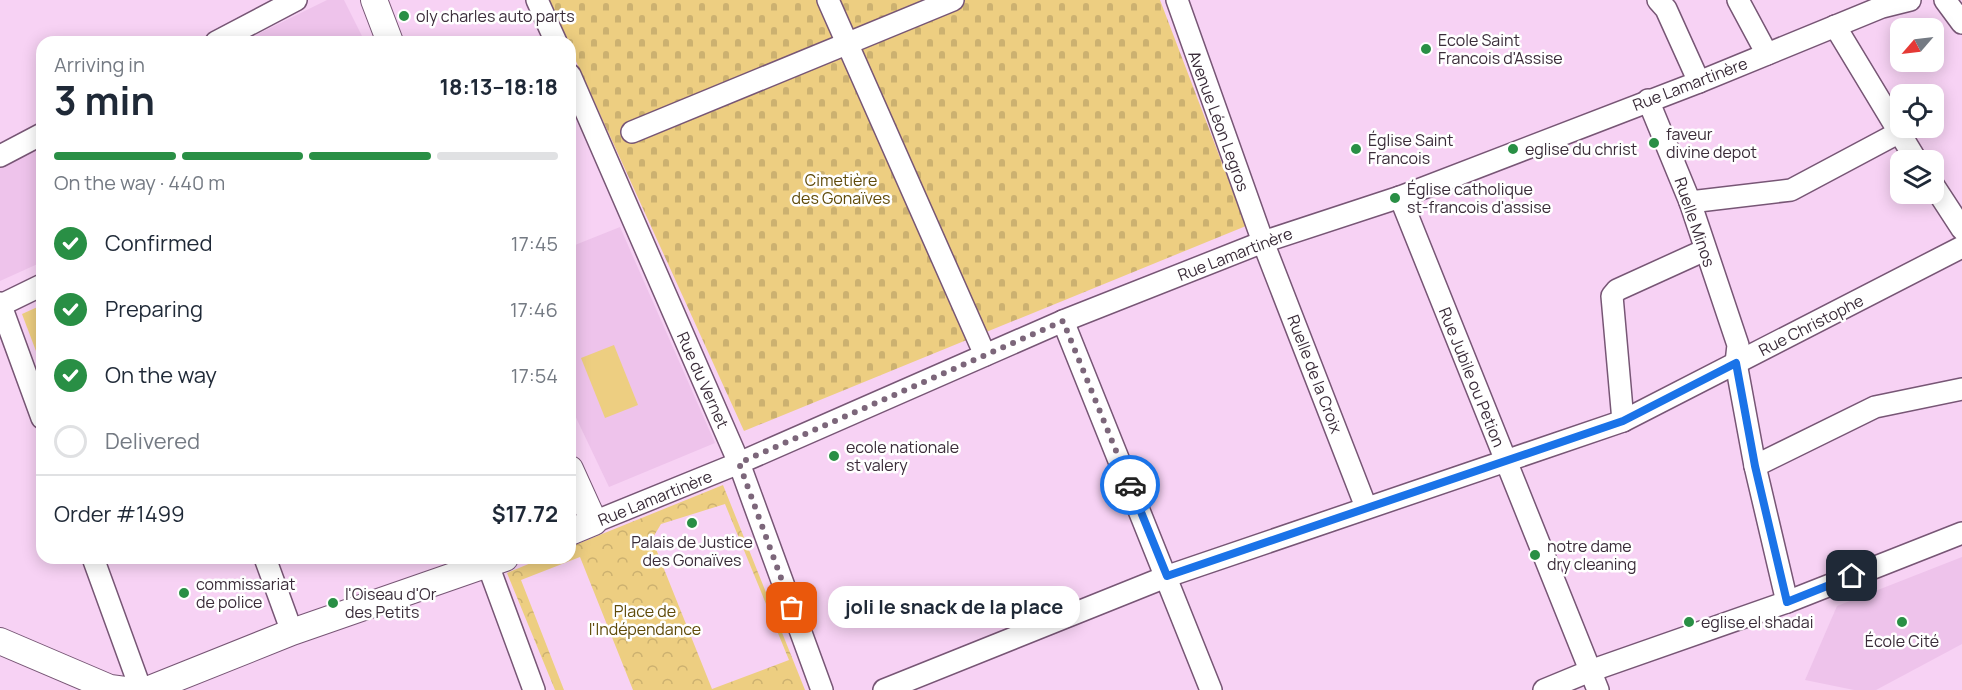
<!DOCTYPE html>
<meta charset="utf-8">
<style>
body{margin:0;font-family:Manrope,sans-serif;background:#f6f6f7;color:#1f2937;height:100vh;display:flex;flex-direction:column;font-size:22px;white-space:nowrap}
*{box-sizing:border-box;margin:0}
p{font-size:20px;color:#747a83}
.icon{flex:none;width:33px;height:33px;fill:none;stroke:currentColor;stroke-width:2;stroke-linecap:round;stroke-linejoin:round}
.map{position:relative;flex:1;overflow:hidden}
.drawer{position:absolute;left:36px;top:36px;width:540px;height:528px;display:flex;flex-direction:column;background:#fff;border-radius:18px;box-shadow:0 3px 15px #0003}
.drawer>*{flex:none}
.needle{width:39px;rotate:242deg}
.tools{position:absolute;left:1890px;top:18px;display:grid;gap:12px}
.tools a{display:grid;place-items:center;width:54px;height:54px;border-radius:12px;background:#fff;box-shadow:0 3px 15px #0003;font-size:30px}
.pin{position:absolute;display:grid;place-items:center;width:51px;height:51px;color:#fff;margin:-26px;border-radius:12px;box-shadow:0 3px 9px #0006}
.courier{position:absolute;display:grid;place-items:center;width:60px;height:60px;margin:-30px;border:4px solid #1a73e8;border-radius:50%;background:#fff;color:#222;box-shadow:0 2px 8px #0007}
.bubble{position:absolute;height:42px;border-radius:18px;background:#fff;box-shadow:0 3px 15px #0003;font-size:20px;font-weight:700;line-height:42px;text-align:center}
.head em{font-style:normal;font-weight:700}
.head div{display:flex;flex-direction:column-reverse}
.head{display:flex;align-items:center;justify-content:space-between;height:102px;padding:0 18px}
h1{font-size:39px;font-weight:700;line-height:45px}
.bar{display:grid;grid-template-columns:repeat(4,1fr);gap:9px 6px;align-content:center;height:72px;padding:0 18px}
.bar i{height:8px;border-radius:4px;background:#e0e1e3}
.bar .on{background:#298f45}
.bar p{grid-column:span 4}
.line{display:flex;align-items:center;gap:15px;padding:0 18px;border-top:2px solid #e0e1e3}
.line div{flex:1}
ol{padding:0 18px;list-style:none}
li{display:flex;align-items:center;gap:18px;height:66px}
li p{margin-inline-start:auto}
li .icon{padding:6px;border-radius:50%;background:#298f45;color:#fff;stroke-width:4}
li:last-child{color:#747a83}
li i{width:33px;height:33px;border:3px solid #e0e1e3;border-radius:50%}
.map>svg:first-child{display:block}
</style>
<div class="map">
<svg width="1962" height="690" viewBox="0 0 1962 690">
<defs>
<pattern id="cemetery-stones" width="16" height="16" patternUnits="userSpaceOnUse" patternTransform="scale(1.5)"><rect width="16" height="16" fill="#edce81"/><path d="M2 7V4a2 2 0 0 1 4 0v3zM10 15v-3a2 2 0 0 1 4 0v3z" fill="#ccb170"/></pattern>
<pattern id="park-crowns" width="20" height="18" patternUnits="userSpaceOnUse" patternTransform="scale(1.5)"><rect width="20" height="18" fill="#edce81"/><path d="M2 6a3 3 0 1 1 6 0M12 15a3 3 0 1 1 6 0" fill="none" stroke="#ccb170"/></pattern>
</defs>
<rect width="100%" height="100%" fill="#f7d2f4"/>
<g fill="#eec3eb">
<polygon points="327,0 344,0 365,42 242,42"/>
<polygon points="42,141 42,262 0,281 0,161"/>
<polygon points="620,227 715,443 609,487 570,405 570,247"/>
<polygon points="1962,557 1962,644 1876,690 1854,690 1805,680 1837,606"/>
</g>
<g fill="#edce81">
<polygon points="42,305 42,367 22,314"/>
<polygon points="614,345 638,405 605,418 581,358"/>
</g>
<polygon fill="url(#cemetery-stones)" points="548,0 1160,0 1246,226 744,431 570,48 570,42 567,42"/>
<path fill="url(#park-crowns)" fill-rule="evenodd" d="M723,485l82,205h-172l-53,-133 -59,23 43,110h-9l-48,-117 36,-15h27v-11zM725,504l64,156 -77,29 -60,-150 9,-15z"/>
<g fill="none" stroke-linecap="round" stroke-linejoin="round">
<defs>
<g id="minor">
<polyline points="537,0 556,42"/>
<polyline points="828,0 985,355"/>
<polyline points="1177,0 1263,242 1366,507"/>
<polyline points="1658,0 1666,9 1699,82"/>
<polyline points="1738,0 1767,54"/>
<polyline points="1945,0 1962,23"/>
<polyline points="1835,26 1916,160"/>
<polyline points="216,42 296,0"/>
<polyline points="570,75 739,463 822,690"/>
<polyline points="1648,100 1690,202 1738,345 1736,363 1755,466 1787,602"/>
<polyline points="632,132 953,0"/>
<polyline points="0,156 42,134"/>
<polyline points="1934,186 1962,229"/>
<polyline points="1400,197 1598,690"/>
<polyline points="1690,202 1791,190 1898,133"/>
<polyline points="0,303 42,418"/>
<polyline points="1,305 42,285"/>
<polyline points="1063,321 1211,690"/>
<polyline points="1623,421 1612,296 1617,290 1705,250"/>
<polyline points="1755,466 1875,407 1962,389"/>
<polyline points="594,522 739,463 1063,321 1263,242 1400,197 1699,82 1882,7 1910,0"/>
<polyline points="93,558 141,690"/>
<polyline points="265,558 292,632"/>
<polyline points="488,565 534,690"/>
<polyline points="884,690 1168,576 1623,421 1962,247"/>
<polyline points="1544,690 1590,671 1787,602 1962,533"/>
</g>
<g id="major">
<polyline points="374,0 390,42"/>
<polyline points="570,469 594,522 570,532"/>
<polyline points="0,641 110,688 125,690"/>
<polyline points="147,690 292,632 505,558"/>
</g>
</defs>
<use href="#minor" stroke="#775675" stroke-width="24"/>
<use href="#major" stroke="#775675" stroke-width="28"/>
<use href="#minor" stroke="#fff" stroke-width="21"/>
<use href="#major" stroke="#fff" stroke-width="26"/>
</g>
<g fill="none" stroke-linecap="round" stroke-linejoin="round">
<polyline stroke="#7c667a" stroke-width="6" stroke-dasharray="0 10.8" points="792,608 739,463 1063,321 1130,485"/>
<polyline stroke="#1a73e8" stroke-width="8" points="1130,485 1167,576 1623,421 1736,363 1755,466 1787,602 1852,576"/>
</g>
<g fill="#298f45" stroke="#fff" stroke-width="2">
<circle cx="404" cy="16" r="6"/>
<circle cx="1426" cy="49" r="6"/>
<circle cx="1654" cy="143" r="6"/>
<circle cx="1356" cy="149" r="6"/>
<circle cx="1513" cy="149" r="6"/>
<circle cx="1395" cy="198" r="6"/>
<circle cx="834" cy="456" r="6"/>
<circle cx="692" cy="523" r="6"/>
<circle cx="1535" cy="555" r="6"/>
<circle cx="184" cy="593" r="6"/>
<circle cx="333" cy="603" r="6"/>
<circle cx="1689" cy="622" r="6"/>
<circle cx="1902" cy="622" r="6"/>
</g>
<g text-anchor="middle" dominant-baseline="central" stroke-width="5" stroke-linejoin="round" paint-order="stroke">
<g font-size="16" fill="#3a2c39" stroke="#fff" text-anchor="start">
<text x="416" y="16">oly charles auto parts</text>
<text x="1438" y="40">Ecole Saint<tspan x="1438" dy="18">Francois d'Assise</tspan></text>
<text x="1666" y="134">faveur<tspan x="1666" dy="18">divine depot</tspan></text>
<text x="1368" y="140">Église Saint<tspan x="1368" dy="18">Francois</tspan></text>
<text x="1525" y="149">eglise du christ</text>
<text x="1407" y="189">Église catholique<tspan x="1407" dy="18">st-francois d'assise</tspan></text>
<text x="846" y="447">ecole nationale<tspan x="846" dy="18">st valery</tspan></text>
<text x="692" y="542" text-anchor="middle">Palais de Justice<tspan x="692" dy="18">des Gonaïves</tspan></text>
<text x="1547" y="546">notre dame<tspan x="1547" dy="18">dry cleaning</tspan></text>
<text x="196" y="584">commissariat<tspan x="196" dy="18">de police</tspan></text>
<text x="345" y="594">l'Oiseau d'Or<tspan x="345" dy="18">des Petits</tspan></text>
<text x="1701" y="622">eglise el shadai</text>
<text x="1902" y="641" text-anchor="middle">École Cité</text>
</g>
<g font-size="16" fill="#3a2c39" stroke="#fff">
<text transform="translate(1690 84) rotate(-21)">Rue Lamartinère</text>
<text transform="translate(1219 121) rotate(70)">Avenue Léon Legros</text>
<text transform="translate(1695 222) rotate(71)">Ruelle Minos</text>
<text transform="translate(1235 254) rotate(-21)">Rue Lamartinère</text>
<text transform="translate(1811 325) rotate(-27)">Rue Christophe</text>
<text transform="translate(1315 374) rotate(69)">Ruelle de la Croix</text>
<text transform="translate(1472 377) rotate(68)">Rue Jubile ou Petion</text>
<text transform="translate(703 380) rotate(66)">Rue du Vernet</text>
<text transform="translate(655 498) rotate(-22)">Rue Lamartinère</text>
</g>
<g font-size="16" fill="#604b0a" stroke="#fff">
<text x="841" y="180">Cimetière<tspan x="841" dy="18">des Gonaïves</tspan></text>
<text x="645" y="611">Place de<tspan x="645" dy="18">l'Indépendance</tspan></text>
</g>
</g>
</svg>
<div class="tools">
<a><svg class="needle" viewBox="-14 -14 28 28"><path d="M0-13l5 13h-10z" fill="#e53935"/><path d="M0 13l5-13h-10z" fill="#747a83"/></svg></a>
<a><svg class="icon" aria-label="locate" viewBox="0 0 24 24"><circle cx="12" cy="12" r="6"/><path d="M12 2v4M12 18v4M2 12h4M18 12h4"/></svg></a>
<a><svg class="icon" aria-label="layers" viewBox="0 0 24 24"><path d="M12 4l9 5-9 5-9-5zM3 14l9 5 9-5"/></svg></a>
</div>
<div class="pin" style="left:792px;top:608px;background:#ea580c"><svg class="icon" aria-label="bag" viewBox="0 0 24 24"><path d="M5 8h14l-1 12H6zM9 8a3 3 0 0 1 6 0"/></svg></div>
<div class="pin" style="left:1852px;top:576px;background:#1f2937"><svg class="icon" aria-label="home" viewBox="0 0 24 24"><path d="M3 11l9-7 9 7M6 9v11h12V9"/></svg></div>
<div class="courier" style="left:1130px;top:485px"><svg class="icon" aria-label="car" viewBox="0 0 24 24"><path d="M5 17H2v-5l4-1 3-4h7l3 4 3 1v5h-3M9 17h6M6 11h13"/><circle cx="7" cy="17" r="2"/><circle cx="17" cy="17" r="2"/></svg></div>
<div class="bubble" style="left:828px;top:586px;width:252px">joli le snack de la place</div>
<section class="drawer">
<div class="head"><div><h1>3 min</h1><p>Arriving in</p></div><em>18:13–18:18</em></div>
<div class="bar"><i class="on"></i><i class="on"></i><i class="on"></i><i></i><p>On the way · 440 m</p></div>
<ol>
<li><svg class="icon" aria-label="check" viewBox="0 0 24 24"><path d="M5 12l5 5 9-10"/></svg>Confirmed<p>17:45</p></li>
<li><svg class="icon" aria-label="check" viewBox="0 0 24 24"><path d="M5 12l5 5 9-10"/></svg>Preparing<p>17:46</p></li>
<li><svg class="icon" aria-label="check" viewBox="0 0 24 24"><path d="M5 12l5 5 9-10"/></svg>On the way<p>17:54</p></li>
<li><i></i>Delivered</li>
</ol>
<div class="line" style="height:78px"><div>Order #1499</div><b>$17.72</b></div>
</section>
</div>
